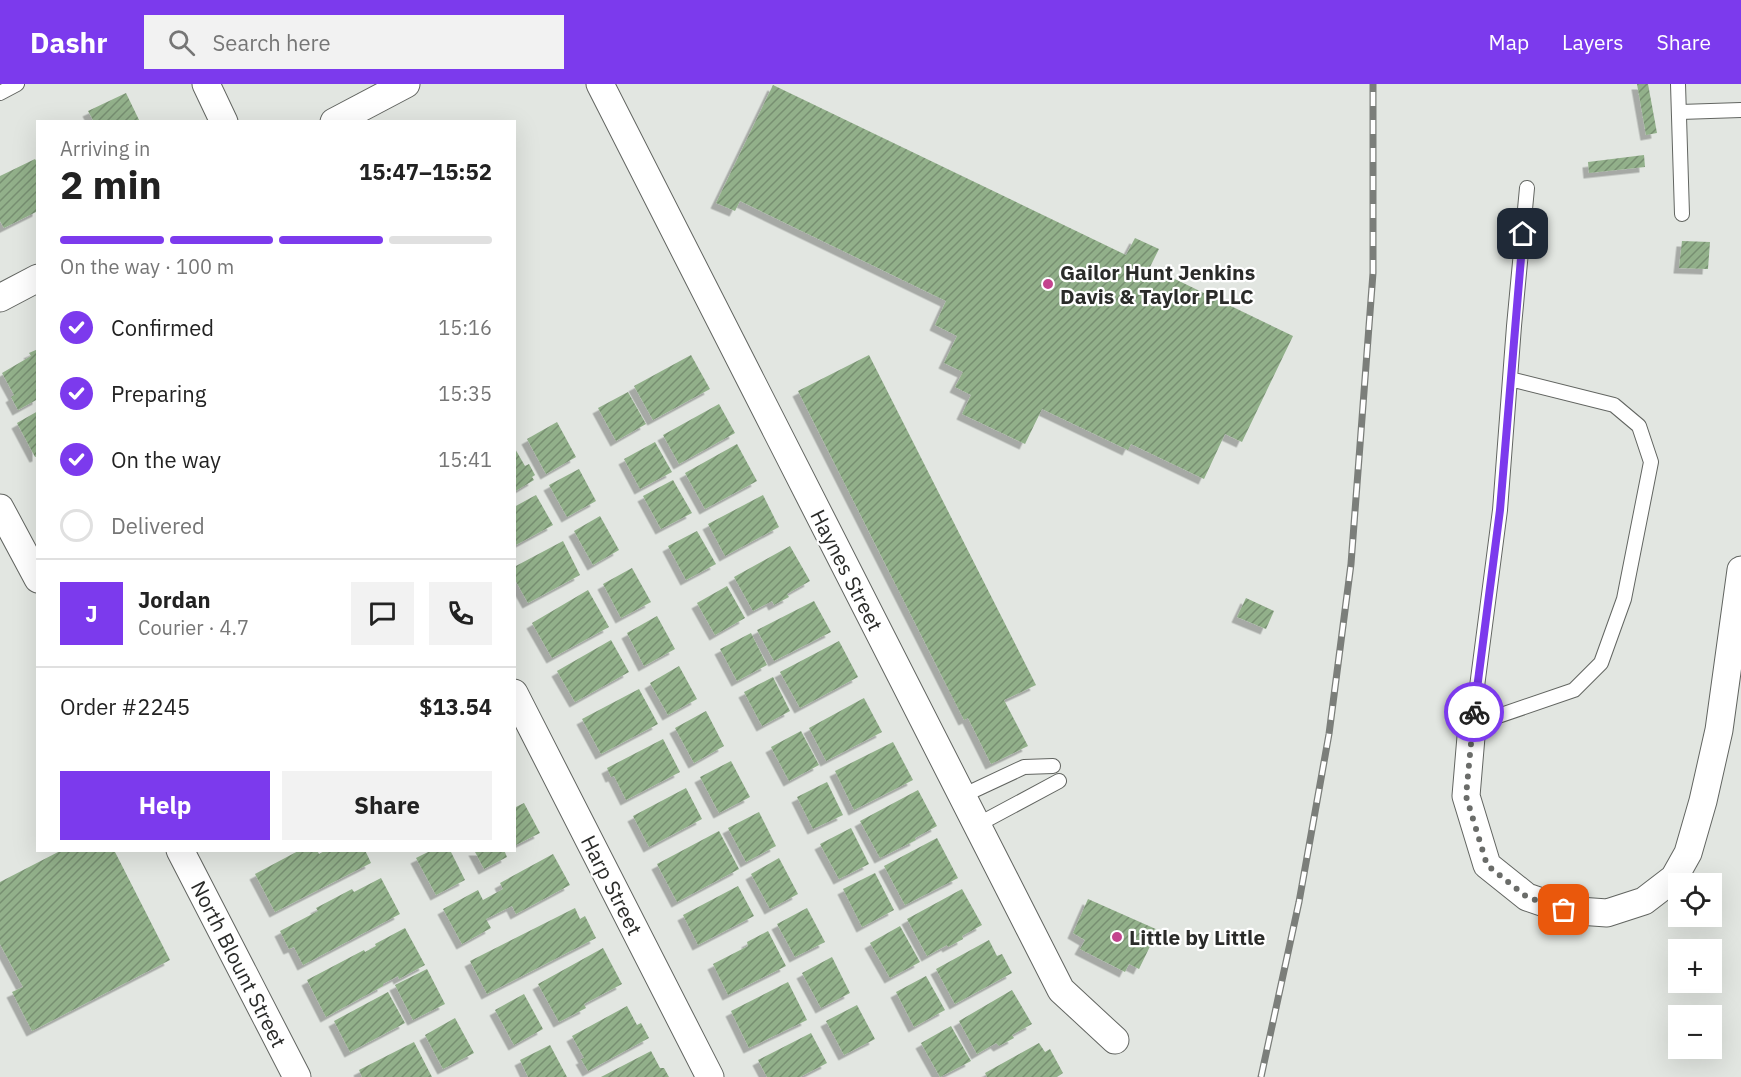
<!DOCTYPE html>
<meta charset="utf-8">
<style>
body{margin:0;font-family:"IBM Plex Sans",sans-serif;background:#f2f2f2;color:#222;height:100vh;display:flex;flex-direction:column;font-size:22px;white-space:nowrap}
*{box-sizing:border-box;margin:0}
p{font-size:20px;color:#767676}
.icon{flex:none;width:33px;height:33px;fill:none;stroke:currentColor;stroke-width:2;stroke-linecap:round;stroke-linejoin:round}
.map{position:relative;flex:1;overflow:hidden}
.drawer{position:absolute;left:36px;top:36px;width:480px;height:732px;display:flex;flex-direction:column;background:#fff;border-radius:0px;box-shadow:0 6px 24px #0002}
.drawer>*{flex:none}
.fabs{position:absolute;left:1668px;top:789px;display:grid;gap:12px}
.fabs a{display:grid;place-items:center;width:54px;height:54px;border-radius:0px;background:#fff;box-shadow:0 6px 24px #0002;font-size:30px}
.pin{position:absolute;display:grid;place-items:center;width:51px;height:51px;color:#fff;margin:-26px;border-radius:12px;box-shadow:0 3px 9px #0006}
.courier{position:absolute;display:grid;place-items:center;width:60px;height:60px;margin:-30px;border:4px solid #7c3aed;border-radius:50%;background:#fff;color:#222;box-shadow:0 2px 8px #0007}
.summary em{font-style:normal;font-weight:700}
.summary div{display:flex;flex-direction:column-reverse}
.summary{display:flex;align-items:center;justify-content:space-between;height:102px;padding:0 24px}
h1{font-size:39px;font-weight:700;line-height:45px}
.bar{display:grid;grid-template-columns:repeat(4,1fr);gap:9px 6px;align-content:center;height:72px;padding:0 24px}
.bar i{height:8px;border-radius:4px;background:#e0e0e0}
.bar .active{background:#7c3aed}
.bar p{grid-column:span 4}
.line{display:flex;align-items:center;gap:15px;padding:0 24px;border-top:2px solid #e0e0e0}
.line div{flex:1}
.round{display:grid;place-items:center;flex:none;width:63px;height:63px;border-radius:0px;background:#f2f2f2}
ol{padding:0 24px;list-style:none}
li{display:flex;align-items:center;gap:18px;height:66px}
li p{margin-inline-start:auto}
li .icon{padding:6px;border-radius:50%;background:#7c3aed;color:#fff;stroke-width:4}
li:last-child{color:#767676}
li i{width:33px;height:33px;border:3px solid #e0e0e0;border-radius:50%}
.action{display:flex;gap:12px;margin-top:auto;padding:12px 24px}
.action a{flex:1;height:69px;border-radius:0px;background:#7c3aed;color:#fff;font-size:24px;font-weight:700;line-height:69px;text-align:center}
.action a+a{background:#f2f2f2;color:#222}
header{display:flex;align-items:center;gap:36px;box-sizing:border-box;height:84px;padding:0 30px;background:#7c3aed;color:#fff}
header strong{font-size:28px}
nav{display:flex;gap:33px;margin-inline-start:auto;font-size:21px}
.search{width:420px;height:54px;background:#f2f2f2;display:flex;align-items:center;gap:15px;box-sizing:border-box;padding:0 21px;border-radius:0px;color:#767676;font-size:22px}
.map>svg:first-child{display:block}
</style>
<header>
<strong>Dashr</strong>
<div class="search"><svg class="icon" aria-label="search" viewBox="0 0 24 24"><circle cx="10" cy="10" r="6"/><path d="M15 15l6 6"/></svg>Search here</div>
<nav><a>Map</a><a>Layers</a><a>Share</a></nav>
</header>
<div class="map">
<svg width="1741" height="993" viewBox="0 0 1741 993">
<defs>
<pattern id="building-hatch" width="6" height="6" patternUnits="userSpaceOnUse" patternTransform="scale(1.5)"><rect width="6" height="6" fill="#92b08a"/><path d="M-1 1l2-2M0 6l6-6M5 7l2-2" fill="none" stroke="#778f71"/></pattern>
<filter id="shadow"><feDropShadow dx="-5.5" dy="5.5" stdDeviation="0" flood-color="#0004"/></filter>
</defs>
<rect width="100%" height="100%" fill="#e2e6e1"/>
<g fill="url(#building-hatch)" filter="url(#shadow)">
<polygon points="1637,0 1648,0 1657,49 1646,51"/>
<polygon points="773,1 1126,171 1135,154 1159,165 1150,183 1293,252 1242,358 1225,350 1204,395 1131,360 1128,366 1042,325 1025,360 962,330 971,311 955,303 963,288 944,279 957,252 935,241 946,217 740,117 735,127 716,119"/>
<polygon points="126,9 140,38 94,38 88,27"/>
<polygon points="1644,71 1645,83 1589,89 1588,78"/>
<polygon points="35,75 38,80 38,127 4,144 0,137 0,92"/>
<polygon points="1682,157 1710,158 1708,185 1679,184"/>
<polygon points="38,265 38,315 18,326 11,313 14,311 2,289 31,272 29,269"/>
<polygon points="691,271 710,305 653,336 634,302"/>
<polygon points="869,271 1036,601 1004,616 1028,662 991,680 968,634 964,636 798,307"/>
<polygon points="628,308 646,340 616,357 598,324"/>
<polygon points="719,320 735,349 679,380 663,351"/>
<polygon points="38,327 38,372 35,373 17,339"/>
<polygon points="557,338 576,373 546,390 527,355"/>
<polygon points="655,358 672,388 640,405 624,375"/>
<polygon points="737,360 757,397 705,425 685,389"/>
<polygon points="514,363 525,382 529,380 535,391 532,393 534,396 514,408"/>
<polygon points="579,385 596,417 567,433 549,401"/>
<polygon points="673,396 692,429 661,445 643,412"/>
<polygon points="536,411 553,441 514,462 514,423"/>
<polygon points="763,411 779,443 725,472 708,440"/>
<polygon points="600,432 619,466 593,481 574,447"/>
<polygon points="697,447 716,480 686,496 668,462"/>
<polygon points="563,457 580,491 528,519 514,494 514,483"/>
<polygon points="790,462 810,497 787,510 789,513 774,521 772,517 753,527 734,493"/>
<polygon points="632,484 651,518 621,534 603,500"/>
<polygon points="727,502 745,534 715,551 697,519"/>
<polygon points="588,506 609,543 552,574 532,539"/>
<polygon points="1246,514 1274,527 1266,545 1237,533"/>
<polygon points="814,517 831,548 774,577 757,546"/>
<polygon points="657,532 675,565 644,582 627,549"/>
<polygon points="751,549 767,581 737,597 720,565"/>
<polygon points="611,556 629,588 575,618 557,587"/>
<polygon points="839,557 858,593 800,624 780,588"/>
<polygon points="679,582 697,615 668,631 650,599"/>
<polygon points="773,593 790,627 762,642 744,608"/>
<polygon points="639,605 658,640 601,670 582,635"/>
<polygon points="864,614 882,648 826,677 809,644"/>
<polygon points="706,627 724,662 694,679 675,644"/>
<polygon points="801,647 819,681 789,697 771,663"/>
<polygon points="663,655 680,688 626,716 614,692 611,693 607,684"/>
<polygon points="893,658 913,696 854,726 835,687"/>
<polygon points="731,677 750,713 719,729 700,693"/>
<polygon points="827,698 843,731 813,745 797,713"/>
<polygon points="686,704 702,735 649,763 633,732"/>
<polygon points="918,706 937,742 915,754 916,756 880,774 860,737"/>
<polygon points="524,719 540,749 514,762 514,724"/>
<polygon points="759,728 776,762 746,778 728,744"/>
<polygon points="851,744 869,780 839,795 820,760"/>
<polygon points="719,747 739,785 677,818 657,780"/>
<polygon points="937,754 958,794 905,821 884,782"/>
<polygon points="62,766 114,766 170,876 32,947 12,908 23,903 0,860 0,798"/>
<polygon points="300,766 317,766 319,770 326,766 365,766 371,779 275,828 255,790"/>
<polygon points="432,766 450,766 465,796 436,811 416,774"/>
<polygon points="474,766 504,766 507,773 484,785"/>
<polygon points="553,770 570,801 516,830 512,822 486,835 491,844 462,860 443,825 478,806 483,816 503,805 500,799"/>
<polygon points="779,774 798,810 770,825 751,790"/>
<polygon points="875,789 894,826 862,843 843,805"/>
<polygon points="381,794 400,830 303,881 294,863 289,865 280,847 318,827 316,824 352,805 354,808"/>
<polygon points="738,802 754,832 698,861 683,831"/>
<polygon points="962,805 982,841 962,852 963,855 948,863 947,861 927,872 907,835"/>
<polygon points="1088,815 1158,846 1139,885 1129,880 1125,888 1080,865 1085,856 1073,849"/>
<polygon points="575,824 580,835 585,832 596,854 487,910 470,877"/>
<polygon points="807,824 825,858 795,873 777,840"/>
<polygon points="900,842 920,878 890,894 870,859"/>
<polygon points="405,844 425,881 399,895 398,892 383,900 383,902 326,933 307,896 364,866 365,868 376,862 375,860"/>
<polygon points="768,847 786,882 728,911 713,880 748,862 747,858"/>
<polygon points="989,856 997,872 1002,870 1012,889 955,920 936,885"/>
<polygon points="603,864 622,900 584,920 586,924 559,938 538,900"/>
<polygon points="832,873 850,909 821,924 802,889"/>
<polygon points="427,885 445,920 413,936 395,901"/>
<polygon points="926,892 945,926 914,943 896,908"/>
<polygon points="788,898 807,936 749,964 731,927"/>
<polygon points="1012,906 1032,940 1012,951 1014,954 999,962 996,959 977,970 959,937"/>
<polygon points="388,908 405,939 350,968 334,937"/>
<polygon points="524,910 543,945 514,961 495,926"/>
<polygon points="857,921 875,955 844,971 826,937"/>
<polygon points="627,922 637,941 641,939 649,954 588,987 581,975 584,974 572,952"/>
<polygon points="455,934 474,969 443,985 425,951"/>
<polygon points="951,942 971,977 940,993 921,959"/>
<polygon points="811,949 827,979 800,993 767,993 758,976"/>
<polygon points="414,958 432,993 362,993 359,986"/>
<polygon points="1039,959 1045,968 1050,965 1063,989 1057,993 987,993 985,989"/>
<polygon points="550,961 567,993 528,993 520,976"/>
<polygon points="651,967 660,984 664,984 669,993 601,993"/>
</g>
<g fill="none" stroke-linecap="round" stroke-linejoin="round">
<defs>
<g id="lane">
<polyline points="1678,0 1682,130"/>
<polyline points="0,9 17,0"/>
<polyline points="1680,28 1741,26"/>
<polyline points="1510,295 1614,321 1639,342 1651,378 1624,515 1601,579 1574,606 1472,641 1500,426 1514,242 1527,104"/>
<polyline points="962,712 1024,683 1053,682"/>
<polyline points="977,741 1059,697"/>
</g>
<g id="street">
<polyline points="206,0 224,38"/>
<polyline points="600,0 1061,906 1115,956"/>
<polyline points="334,38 406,0"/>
<polyline points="0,214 38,194"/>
<polyline points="0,424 38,495"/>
<polyline points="514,609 710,993"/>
<polyline points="1472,641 1466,712 1487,781 1527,813 1565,826 1607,829 1644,817 1674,794 1688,769 1703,717 1719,646 1741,486"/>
<polyline points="180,766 297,993"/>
</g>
</defs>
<use href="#lane" stroke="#626561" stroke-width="16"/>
<use href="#street" stroke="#626561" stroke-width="29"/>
<use href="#lane" stroke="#fff" stroke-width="14"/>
<use href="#street" stroke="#fff" stroke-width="27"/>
<defs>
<polyline id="rail" points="1261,993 1299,818 1329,650 1351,480 1373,189 1373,0"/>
</defs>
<use href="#rail" stroke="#7b7e7a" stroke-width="7"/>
<use href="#rail" stroke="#fff" stroke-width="4.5" stroke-dasharray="14" stroke-linecap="butt"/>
</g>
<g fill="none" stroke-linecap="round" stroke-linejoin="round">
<polyline stroke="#6a6c69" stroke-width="6" stroke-dasharray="0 10.8" points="1474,628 1466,712 1487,781 1527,813 1564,826"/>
<polyline stroke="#7c3aed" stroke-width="8" points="1474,628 1500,426 1523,150"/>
</g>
<g fill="#c3438d" stroke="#fff" stroke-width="2">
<circle cx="1048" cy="200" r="6"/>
<circle cx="1117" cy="853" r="6"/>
</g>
<g text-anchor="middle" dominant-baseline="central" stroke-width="4.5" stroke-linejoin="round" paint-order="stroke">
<g font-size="21" font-weight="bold" fill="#2a2b29" stroke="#fff" text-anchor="start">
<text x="1060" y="188">Gailor Hunt Jenkins<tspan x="1060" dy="24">Davis &amp; Taylor PLLC</tspan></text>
<text x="1129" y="853">Little by Little</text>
</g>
<g font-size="21" fill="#2a2b29" stroke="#fff">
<text transform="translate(847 486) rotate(63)">Haynes Street</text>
<text transform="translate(612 801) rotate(63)">Harp Street</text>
<text transform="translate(239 880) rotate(63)">North Blount Street</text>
</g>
</g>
</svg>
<div class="fabs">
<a><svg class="icon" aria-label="locate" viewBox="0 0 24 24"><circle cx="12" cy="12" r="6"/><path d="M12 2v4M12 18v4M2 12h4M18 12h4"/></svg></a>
<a>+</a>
<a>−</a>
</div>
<div class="pin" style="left:1564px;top:826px;background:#ea580c"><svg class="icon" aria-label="bag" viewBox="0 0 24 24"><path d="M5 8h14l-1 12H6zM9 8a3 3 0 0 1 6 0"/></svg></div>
<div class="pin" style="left:1523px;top:150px;background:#1f2937"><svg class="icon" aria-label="home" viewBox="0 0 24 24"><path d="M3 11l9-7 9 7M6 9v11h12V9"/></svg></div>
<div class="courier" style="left:1474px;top:628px"><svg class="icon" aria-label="bike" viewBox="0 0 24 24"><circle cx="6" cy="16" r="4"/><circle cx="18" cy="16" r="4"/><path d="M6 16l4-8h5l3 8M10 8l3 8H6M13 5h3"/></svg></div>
<section class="drawer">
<div class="summary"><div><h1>2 min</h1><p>Arriving in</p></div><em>15:47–15:52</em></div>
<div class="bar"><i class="active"></i><i class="active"></i><i class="active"></i><i></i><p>On the way · 100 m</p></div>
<ol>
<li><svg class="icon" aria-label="check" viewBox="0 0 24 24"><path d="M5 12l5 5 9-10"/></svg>Confirmed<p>15:16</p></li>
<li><svg class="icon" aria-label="check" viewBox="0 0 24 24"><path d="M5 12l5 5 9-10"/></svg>Preparing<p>15:35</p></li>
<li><svg class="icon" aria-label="check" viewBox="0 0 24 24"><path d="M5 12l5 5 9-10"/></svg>On the way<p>15:41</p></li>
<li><i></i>Delivered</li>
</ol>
<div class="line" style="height:108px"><b class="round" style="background:#7c3aed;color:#fff">J</b><div><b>Jordan</b><p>Courier · 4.7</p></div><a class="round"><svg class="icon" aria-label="chat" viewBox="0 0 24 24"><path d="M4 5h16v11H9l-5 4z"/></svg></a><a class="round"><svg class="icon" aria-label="phone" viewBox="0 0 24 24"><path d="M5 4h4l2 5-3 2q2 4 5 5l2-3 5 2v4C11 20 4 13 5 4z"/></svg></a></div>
<div class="line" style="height:78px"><div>Order #2245</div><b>$13.54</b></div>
<div class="action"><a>Help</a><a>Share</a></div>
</section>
</div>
